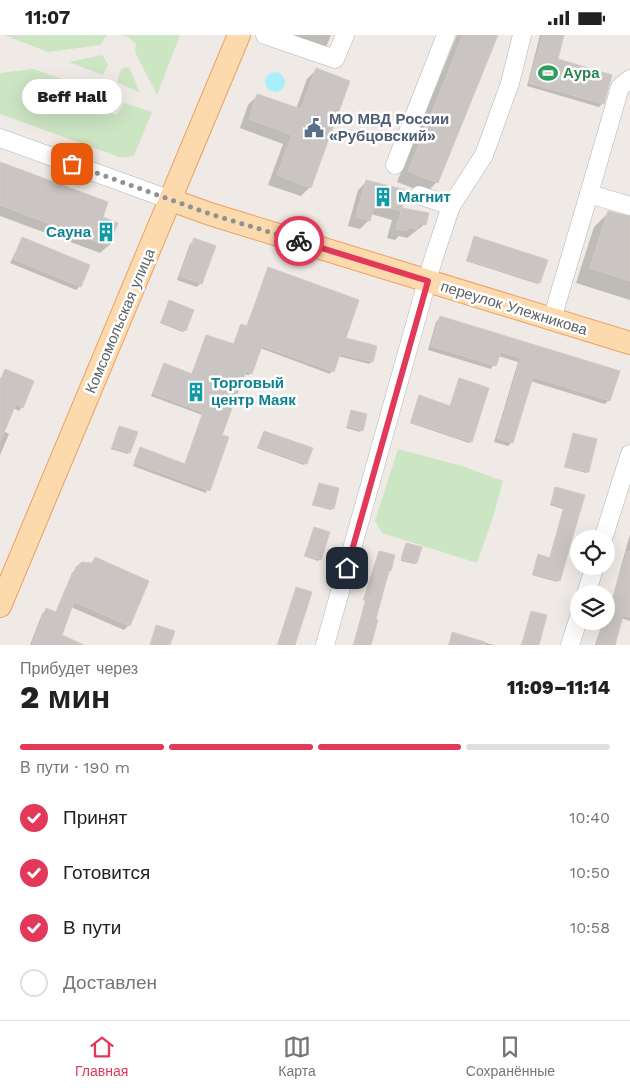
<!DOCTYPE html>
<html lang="ru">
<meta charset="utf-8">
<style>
body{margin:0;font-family:"Work Sans",sans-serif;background:#f6f6f6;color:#222;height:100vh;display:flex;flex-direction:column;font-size:19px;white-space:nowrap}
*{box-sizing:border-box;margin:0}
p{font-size:16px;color:#767676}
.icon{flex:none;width:28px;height:28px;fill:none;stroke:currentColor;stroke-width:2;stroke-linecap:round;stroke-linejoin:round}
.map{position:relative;height:610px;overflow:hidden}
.sheet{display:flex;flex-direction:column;background:#fff;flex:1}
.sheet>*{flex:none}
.buttons{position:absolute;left:570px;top:495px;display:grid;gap:10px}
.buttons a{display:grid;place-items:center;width:45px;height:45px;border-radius:50%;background:#fff;box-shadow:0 5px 20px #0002;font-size:25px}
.pin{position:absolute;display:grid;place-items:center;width:42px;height:42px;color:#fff;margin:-21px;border-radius:10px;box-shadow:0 2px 8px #0006}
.courier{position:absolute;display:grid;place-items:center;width:50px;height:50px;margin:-25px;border:4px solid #e23859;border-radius:50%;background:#fff;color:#222;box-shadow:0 1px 6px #0007}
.bubble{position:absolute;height:35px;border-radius:18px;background:#fff;box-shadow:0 5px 20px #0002;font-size:16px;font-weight:800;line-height:35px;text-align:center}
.headline em{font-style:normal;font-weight:800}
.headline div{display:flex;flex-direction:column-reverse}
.headline{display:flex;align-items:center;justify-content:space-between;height:85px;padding:0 20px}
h1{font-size:32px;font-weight:800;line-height:38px}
.bar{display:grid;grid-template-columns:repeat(4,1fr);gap:8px 5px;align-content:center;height:60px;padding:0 20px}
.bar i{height:6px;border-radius:4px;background:#e0e0e0}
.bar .selected{background:#e23859}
.bar p{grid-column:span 4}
ol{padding:0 20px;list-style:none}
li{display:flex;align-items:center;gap:15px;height:55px}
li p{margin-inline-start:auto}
li .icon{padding:5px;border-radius:50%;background:#e23859;color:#fff;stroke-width:4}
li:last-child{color:#767676}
li i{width:28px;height:28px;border:2px solid #e0e0e0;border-radius:50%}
.status{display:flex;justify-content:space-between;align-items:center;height:35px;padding:0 25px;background:#fff;direction:ltr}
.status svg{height:14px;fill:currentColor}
.dock{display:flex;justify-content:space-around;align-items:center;height:70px;border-top:1px solid #e0e0e0;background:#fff;font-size:14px;color:#767676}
.dock a{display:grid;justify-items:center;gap:2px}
.dock .selected{color:#e23859}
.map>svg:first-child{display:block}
</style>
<div class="status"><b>11:07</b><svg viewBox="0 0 49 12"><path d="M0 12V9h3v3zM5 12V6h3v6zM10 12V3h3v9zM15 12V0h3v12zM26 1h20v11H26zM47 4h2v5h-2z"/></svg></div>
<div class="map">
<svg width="630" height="610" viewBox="0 0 630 610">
<rect width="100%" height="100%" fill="#efeae5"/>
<g fill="#cce5c3">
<polygon points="4,0 107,0 100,10 48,17"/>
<polygon points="121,0 180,0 157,60 135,17 136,9 128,2"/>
<polygon points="102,20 108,29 103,40 69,27"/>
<polygon points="129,32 140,58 117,47 121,34"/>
<polygon points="33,34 79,50 76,67 117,80 124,68 152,77 134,121 122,123 0,79 0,38"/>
<polygon points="398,414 462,431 503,446 494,479 477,528 382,498 375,486"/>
</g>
<circle fill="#a9eefb" cx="275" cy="47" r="10"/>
<g fill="#0003">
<polygon points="290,0 331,0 327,10 316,21"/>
<polygon points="457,0 497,0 437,147 426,158 397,147"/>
<polygon points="540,0 563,0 556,25 602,69 599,72 527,51"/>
<polygon points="316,35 310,152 301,161 268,150 283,109 240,93 248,70 258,60 296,74 307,44"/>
<polygon points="0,128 101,183 117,189 108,211 100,218 0,181"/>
<polygon points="367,146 400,174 425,189 407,203 399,201 395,205 387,203 392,185 371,179 369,185 360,194 348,191 358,155"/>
<polygon points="609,177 630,183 630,265 576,248 594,192"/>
<polygon points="474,203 539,247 538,249 466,226"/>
<polygon points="22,204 80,251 76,255 10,228"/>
<polygon points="194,205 201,248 197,252 177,245 190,209"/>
<polygon points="269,234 372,327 369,329 338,321 330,339 260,313 251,338 249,340 244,339 221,401 206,458 133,431 140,414 184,430 202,380 151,361 162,332 165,330 191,340 206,301 233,310 239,293 241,290 246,292"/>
<polygon points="169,267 185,295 183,297 160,288"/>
<polygon points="440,283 609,365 605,369 530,346 512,407 508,411 494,407 518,327 498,321 491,334 428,315 436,287"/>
<polygon points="6,336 22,372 19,376 13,373 3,396 9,399 0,420 0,344"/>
<polygon points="460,345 471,406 469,408 410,388 418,363 450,372"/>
<polygon points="352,376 362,395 360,397 346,393"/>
<polygon points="118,394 136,398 128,419 111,414"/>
<polygon points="264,397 306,428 304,430 257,413"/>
<polygon points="574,399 588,437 586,438 564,432"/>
<polygon points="319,449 332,474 331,475 312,470"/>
<polygon points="556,453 583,461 557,547 532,540 537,522 549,524 563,474 550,470"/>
<polygon points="314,493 320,524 318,526 304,521"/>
<polygon points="630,499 630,586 621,583 613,610 595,610 600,595 606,586"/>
<polygon points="406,509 416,528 415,529 401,526"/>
<polygon points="378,519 390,535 365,610 353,610 365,566 363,565"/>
<polygon points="95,524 129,590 124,595 71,572 60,601 67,610 30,610 42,579 46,575 55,578 72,538 77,533 91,528"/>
<polygon points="296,553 294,610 277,610 295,555"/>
<polygon points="532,578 538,610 521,610 530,580"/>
<polygon points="453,599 494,610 448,610"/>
</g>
<g fill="#cac5c2" stroke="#d3cac4">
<polygon points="463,0 498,0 438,148 408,136"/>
<polygon points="543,0 564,0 558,24 612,40 604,69 529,48"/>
<polygon points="316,33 350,46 311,153 277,140 292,100 249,84 257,59 301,74"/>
<polygon points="0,127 108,167 103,182 118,188 109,211 0,170"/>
<polygon points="366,145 406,155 402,173 429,178 426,190 419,188 417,195 409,192 406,196 396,194 401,176 375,169 370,186 356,182"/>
<polygon points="608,176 630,181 630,246 590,233"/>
<polygon points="474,201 548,225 540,248 467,225"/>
<polygon points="22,202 90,230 81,252 13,224"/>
<polygon points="194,203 216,211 202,249 180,241"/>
<polygon points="268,232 359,265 346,303 377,311 373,327 340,319 334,337 262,311 252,339 246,336 222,400 229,402 210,456 134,428 140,412 185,429 203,377 153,359 164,328 192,339 206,300 234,309 241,289 247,291"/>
<polygon points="169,265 194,275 186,296 161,287"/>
<polygon points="440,281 620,336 610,366 533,342 513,408 497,403 521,323 501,317 496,331 431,311"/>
<polygon points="5,334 34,346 23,373 16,369 0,407 0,347"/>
<polygon points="459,343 489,353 472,407 411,387 419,360 450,371"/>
<polygon points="351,375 367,379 363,396 347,391"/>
<polygon points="119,391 138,397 130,418 112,412"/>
<polygon points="264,396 313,413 307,429 258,412"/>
<polygon points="573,398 597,404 589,437 565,431"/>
<polygon points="319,448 339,453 334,474 313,469"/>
<polygon points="555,452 585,460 560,546 533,539 538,519 550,523 564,472 551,468"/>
<polygon points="314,492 330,497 321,525 305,520"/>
<polygon points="406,508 422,512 417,528 401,524"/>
<polygon points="379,516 395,520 391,536 389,535 376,584 378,585 371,610 354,610 366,565 364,564"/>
<polygon points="627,516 630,517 630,582 623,581 615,610 597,610 602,591 605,592"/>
<polygon points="95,522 149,546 130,591 74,567 62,600 84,610 32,610 46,573 56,577 76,532 82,527 92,528"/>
<polygon points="296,552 312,557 295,610 278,610"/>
<polygon points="531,576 547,580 539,610 522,610"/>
<polygon points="156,590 175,596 170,610 150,610"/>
<polygon points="452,597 485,607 485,610 449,610"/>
</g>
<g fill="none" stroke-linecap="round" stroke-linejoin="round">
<defs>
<g id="minor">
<polyline points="265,0 335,24 345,0"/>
<polyline points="0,103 171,165"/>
<polyline points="395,130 446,0"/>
<polyline points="589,159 620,52 630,44"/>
<polyline points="419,160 451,171"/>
<polyline points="552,284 589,159 630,171"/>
<polyline points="603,504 630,419"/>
<polyline points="586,559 595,531"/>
<polyline points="325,610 433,225 451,171 484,120 510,48 522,0"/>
<polyline points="570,610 579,582"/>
</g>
<g id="major">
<polyline points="171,165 210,179 630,308"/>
<polyline points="0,571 239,0"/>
</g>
</defs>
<use href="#minor" stroke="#b1b5b7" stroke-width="19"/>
<use href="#major" stroke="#eca061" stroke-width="24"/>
<use href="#minor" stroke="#fff" stroke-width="18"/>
<use href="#major" stroke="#fcdaad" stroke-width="22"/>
</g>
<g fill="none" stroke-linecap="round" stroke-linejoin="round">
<polyline stroke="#909292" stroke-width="5" stroke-dasharray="0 9" points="72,129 210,179 299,206"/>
<polyline stroke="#e23859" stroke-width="6" points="299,206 428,246 347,533"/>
</g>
<defs>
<symbol id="stadium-bare" viewBox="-9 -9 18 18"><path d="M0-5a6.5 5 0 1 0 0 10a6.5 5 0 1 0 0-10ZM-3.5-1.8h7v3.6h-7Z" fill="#2e9e5b" stroke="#fff" stroke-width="2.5" paint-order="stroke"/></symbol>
<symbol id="civic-bare" viewBox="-9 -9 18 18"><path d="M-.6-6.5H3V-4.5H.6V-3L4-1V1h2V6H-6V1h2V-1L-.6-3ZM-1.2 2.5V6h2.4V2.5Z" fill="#5c6f8a" stroke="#fff" stroke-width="2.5" paint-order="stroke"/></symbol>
<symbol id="building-bare" viewBox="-9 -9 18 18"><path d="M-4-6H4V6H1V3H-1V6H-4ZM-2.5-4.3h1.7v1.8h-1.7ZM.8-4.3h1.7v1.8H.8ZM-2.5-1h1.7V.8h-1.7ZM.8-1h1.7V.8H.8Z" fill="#0f9aa8" stroke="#fff" stroke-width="2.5" paint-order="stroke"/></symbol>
</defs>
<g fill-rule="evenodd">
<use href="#stadium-bare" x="534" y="24" width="28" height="28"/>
<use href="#civic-bare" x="300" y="79" width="28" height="28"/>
<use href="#building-bare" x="369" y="148" width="28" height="28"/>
<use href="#building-bare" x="92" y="183" width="28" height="28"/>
<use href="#building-bare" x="182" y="343" width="28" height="28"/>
</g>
<g text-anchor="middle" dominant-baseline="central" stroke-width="5" stroke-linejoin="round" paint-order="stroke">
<g font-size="15" font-weight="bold" fill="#27864d" stroke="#fff" text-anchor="start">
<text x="563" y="38">Аура</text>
</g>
<g font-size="15" font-weight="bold" fill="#4e5e75" stroke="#fff" text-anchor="start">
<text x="329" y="84">МО МВД России<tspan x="329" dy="17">«Рубцовский»</tspan></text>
</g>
<g font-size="15" font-weight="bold" fill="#0d838f" stroke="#fff" text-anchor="start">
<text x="398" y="162">Магнит</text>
<text x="91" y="197" text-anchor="end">Сауна</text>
<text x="211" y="348">Торговый<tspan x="211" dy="17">центр Маяк</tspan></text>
</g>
<g font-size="15" fill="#5d6365" stroke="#fff">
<text transform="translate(514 273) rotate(17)">переулок Улежникова</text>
<text transform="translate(120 286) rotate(-67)">Комсомольская улица</text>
</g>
</g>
</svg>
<div class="buttons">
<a><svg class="icon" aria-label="locate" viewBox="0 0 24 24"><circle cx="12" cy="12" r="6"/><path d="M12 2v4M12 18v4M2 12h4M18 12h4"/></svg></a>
<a><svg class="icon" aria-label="layers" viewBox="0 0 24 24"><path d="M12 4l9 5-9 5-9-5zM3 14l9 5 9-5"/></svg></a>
</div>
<div class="pin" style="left:72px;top:129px;background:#ea580c"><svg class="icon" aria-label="bag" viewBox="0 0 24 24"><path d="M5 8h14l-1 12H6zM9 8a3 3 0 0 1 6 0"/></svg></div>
<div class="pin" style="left:347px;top:533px;background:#1f2937"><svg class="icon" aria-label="home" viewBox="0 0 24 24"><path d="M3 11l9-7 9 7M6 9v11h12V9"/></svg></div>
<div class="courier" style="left:299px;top:206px"><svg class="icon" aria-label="bike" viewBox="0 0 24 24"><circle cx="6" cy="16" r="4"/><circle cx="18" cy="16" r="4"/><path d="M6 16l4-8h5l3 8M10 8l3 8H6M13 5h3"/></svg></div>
<div class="bubble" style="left:22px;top:44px;width:100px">Beff Hall</div>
</div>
<section class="sheet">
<div class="headline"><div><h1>2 мин</h1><p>Прибудет через</p></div><em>11:09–11:14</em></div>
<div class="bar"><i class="selected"></i><i class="selected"></i><i class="selected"></i><i></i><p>В пути · 190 m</p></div>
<ol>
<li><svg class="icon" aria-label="check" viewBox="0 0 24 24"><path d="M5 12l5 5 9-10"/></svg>Принят<p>10:40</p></li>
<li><svg class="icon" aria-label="check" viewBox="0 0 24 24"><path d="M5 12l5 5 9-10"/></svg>Готовится<p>10:50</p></li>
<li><svg class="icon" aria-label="check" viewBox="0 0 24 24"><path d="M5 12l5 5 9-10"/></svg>В пути<p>10:58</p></li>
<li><i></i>Доставлен</li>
</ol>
</section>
<nav class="dock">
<a class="selected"><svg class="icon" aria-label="home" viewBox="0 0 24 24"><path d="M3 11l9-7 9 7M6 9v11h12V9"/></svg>Главная</a>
<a><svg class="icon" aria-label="map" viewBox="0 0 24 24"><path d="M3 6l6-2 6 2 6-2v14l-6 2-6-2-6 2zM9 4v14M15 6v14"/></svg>Карта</a>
<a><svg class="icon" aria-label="saved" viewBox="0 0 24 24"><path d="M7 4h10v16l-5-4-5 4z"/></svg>Сохранённые</a>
</nav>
